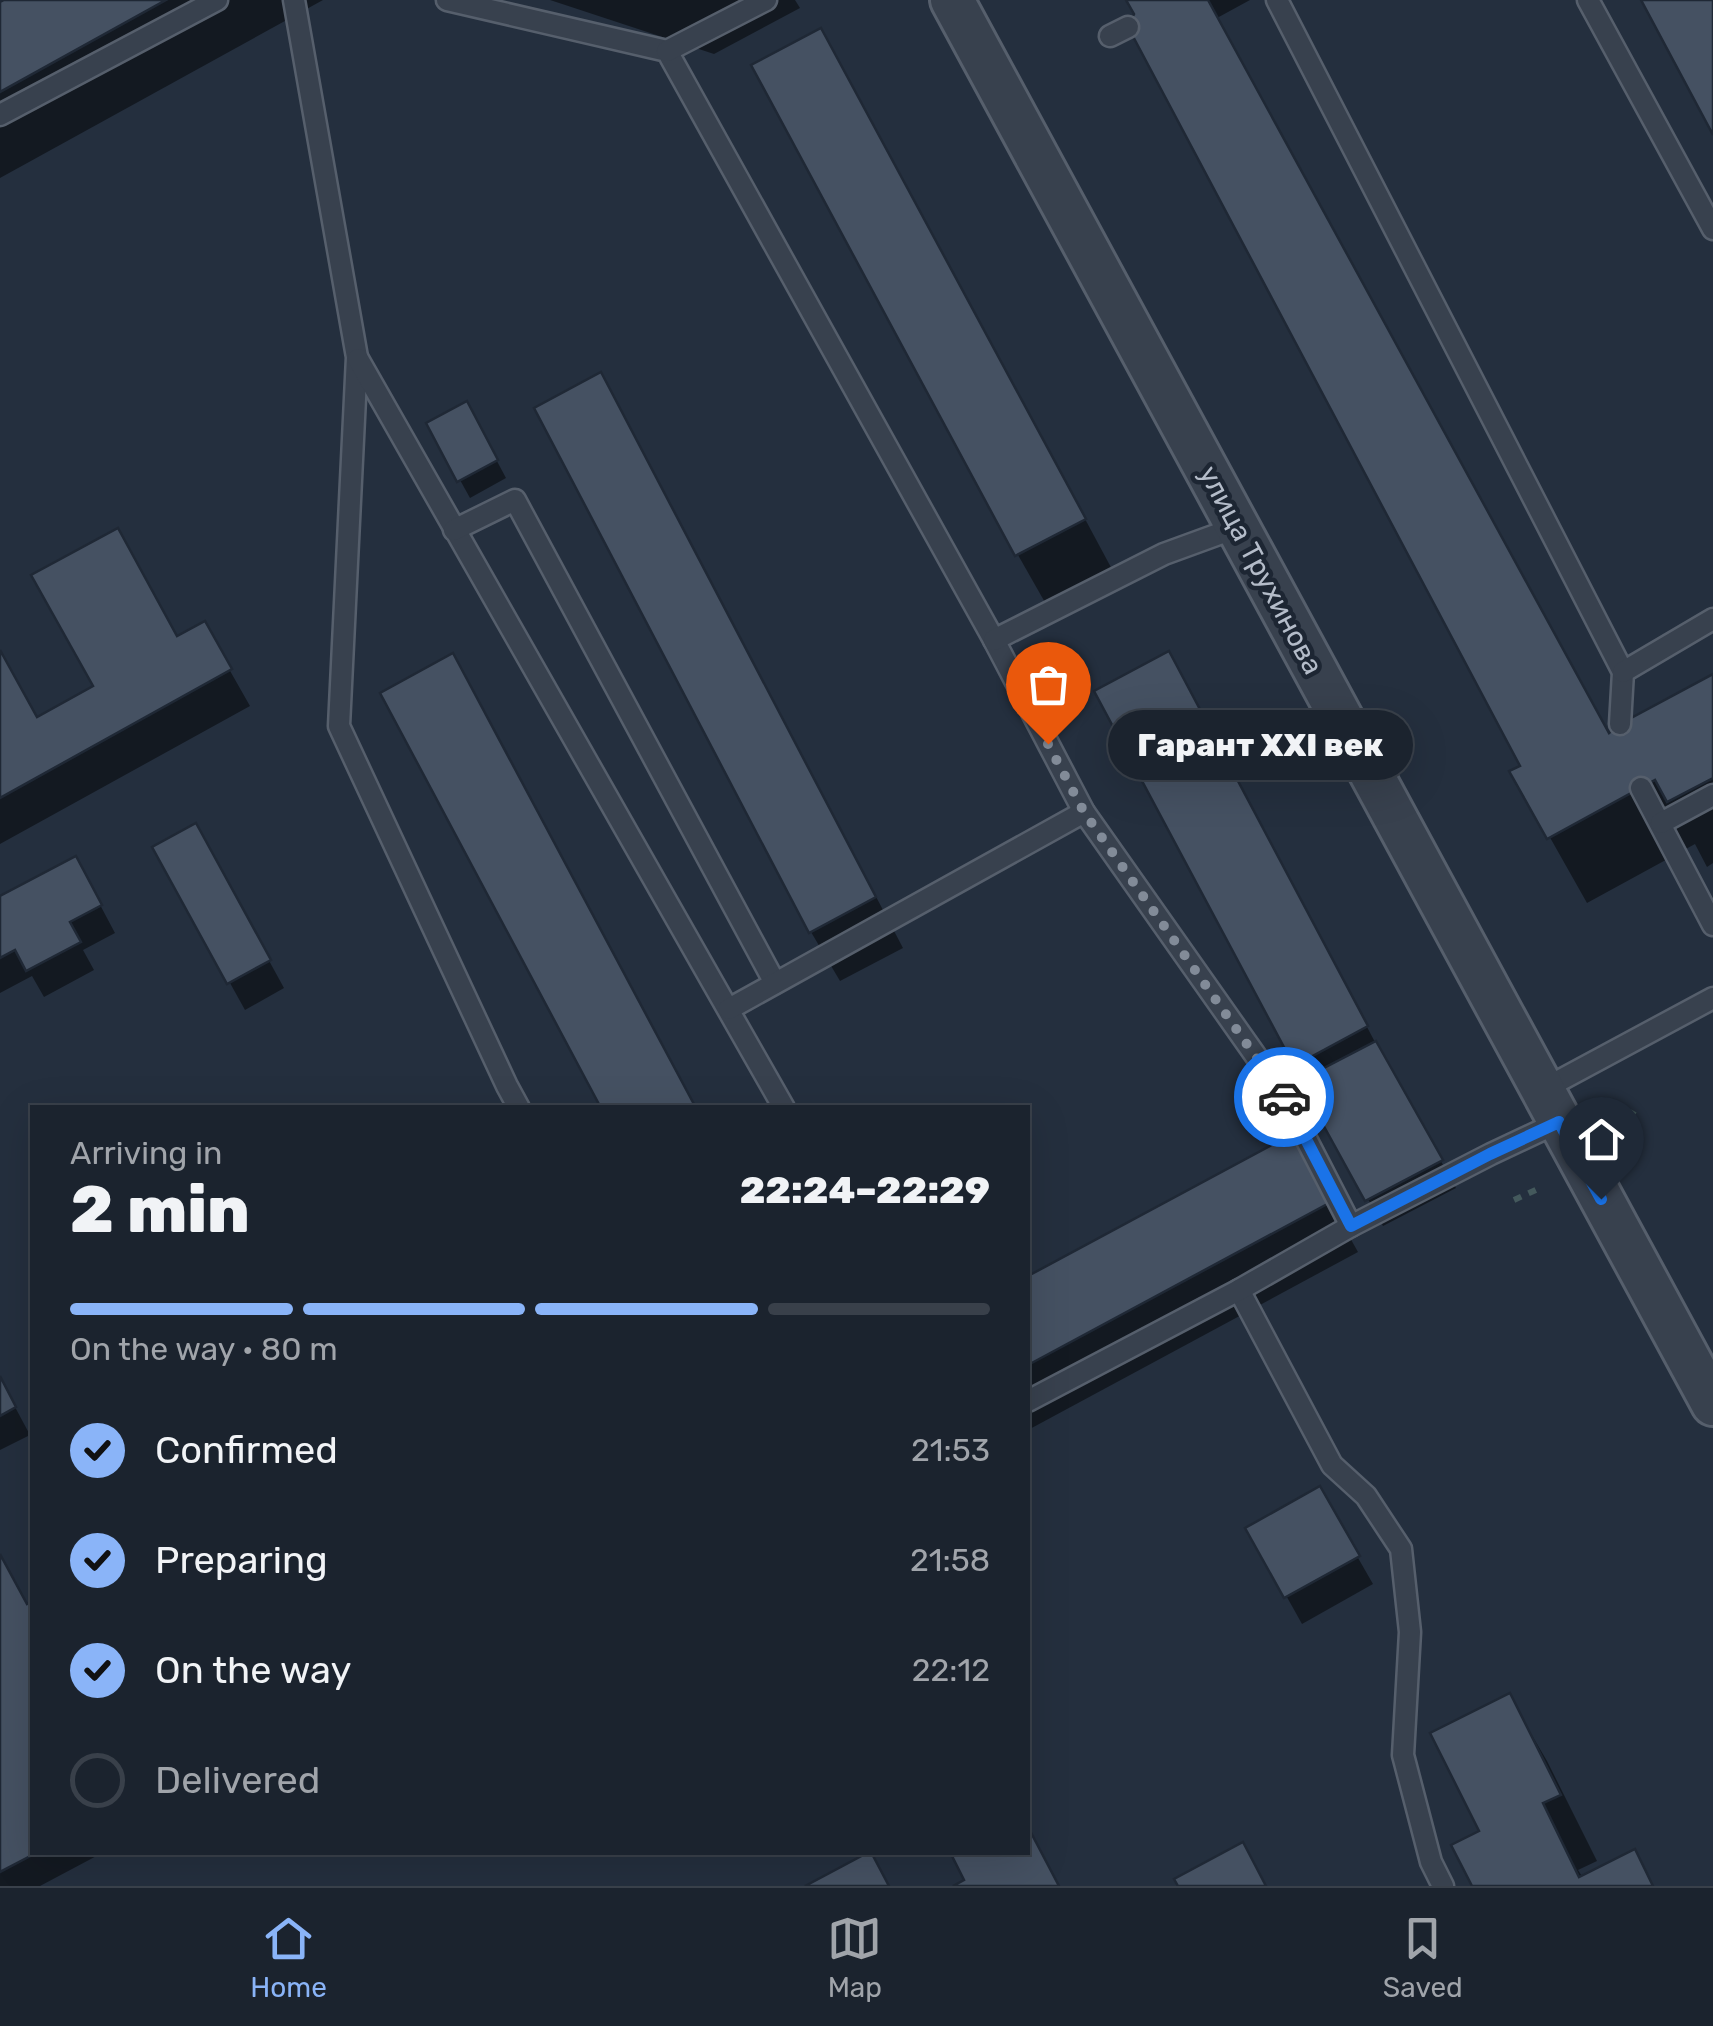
<!DOCTYPE html>
<meta charset="utf-8">
<style>
body{margin:0;font-family:Rubik,sans-serif;background:#282f3a;color:#f1f3f6;height:100vh;display:flex;flex-direction:column;font-size:38px;white-space:nowrap}
*{box-sizing:border-box;margin:0}
p{font-size:32px;color:#a0a4aa}
.icon{flex:none;width:55px;height:55px;fill:none;stroke:currentColor;stroke-width:2;stroke-linecap:round;stroke-linejoin:round}
.map{position:relative;flex:1;overflow:hidden}
.drawer{position:absolute;left:30px;top:1105px;width:1000px;height:750px;display:flex;flex-direction:column;background:#1b232e;border-radius:0px;box-shadow:0 10px 40px #0002,0 0 0 2px #39404a}
.drawer>*{flex:none}
.pin{position:absolute;display:grid;place-items:center;width:85px;height:85px;color:#fff;margin:-102px -42px;border-radius:50% 50% 50% 0;rotate:-45deg;box-shadow:0 0 10px #0007}
.pin .icon{rotate:45deg}
.courier{position:absolute;display:grid;place-items:center;width:100px;height:100px;margin:-50px;border:8px solid #1a73e8;border-radius:50%;background:#fff;color:#222;box-shadow:0 2px 12px #0007}
.bubble{position:absolute;height:70px;border-radius:35px;background:#1b232e;box-shadow:0 10px 40px #0002,0 0 0 2px #39404a;font-size:32px;font-weight:800;line-height:70px;text-align:center}
.headline em{font-style:normal;font-weight:800}
.headline div{display:flex;flex-direction:column-reverse}
.headline{display:flex;align-items:center;justify-content:space-between;height:170px;padding:0 40px}
h1{font-size:65px;font-weight:800;line-height:75px}
.bar{display:grid;grid-template-columns:repeat(4,1fr);gap:15px 10px;align-content:center;height:120px;padding:0 40px}
.bar i{height:12px;border-radius:8px;background:#39404a}
.bar .current{background:#8ab4f8}
.bar p{grid-column:span 4}
ol{padding:0 40px;list-style:none}
li{display:flex;align-items:center;gap:30px;height:110px}
li p{margin-inline-start:auto}
li .icon{padding:10px;border-radius:50%;background:#8ab4f8;color:#111;stroke-width:4}
li:last-child{color:#a0a4aa}
li i{width:55px;height:55px;border:5px solid #39404a;border-radius:50%}
.dock{display:flex;justify-content:space-around;align-items:center;height:140px;border-top:2px solid #39404a;background:#1b232e;font-size:28px;color:#a0a4aa}
.dock a{display:grid;justify-items:center;gap:5px}
.dock .current{color:#8ab4f8}
.map>svg:first-child{display:block}
</style>
<div class="map">
<svg width="1713" height="1886" viewBox="0 0 1713 1886">
<rect width="100%" height="100%" fill="#242f3e"/>
<g fill="#0007">
<polygon points="9,0 323,0 0,178 0,5"/>
<polygon points="550,0 795,0 800,8 714,54"/>
<polygon points="1129,0 1250,0 1217,18 1610,736 1713,677 1713,863 1707,867 1695,844 1587,903 1513,772 1523,767"/>
<polygon points="820,31 858,96 1121,586 1055,620 1018,555 755,66"/>
<polygon points="476,422 506,478 470,498 429,424"/>
<polygon points="628,425 903,948 840,981 811,932"/>
<polygon points="204,625 250,706 0,844 0,653 37,720"/>
<polygon points="1097,692 1196,704 1394,1078 1456,1188 1383,1226 1302,1082 1305,1081"/>
<polygon points="155,848 210,853 284,988 245,1010"/>
<polygon points="90,886 115,933 83,950 94,970 44,997 32,976 0,993 0,898"/>
<polygon points="1293,1136 1358,1252 1028,1430 1028,1279"/>
<polygon points="0,1379 30,1435 0,1450"/>
<polygon points="1319,1490 1373,1584 1302,1624 1249,1529"/>
<polygon points="0,1556 27,1606 32,1603 32,1852 104,1852 40,1886 0,1886"/>
<polygon points="1509,1696 1547,1761 1597,1861 1578,1870 1583,1878 1634,1852 1653,1886 1474,1886 1482,1832"/>
</g>
<g fill="#455162" stroke="#1f2835" stroke-width="2.5">
<polygon points="4,0 166,0 0,92 0,2"/>
<polygon points="1126,0 1208,0 1609,733 1620,724 1713,674 1713,778 1667,802 1655,780 1547,839 1509,771 1520,766 1128,27 1134,14"/>
<polygon points="1641,0 1713,0 1713,135"/>
<polygon points="821,28 1086,519 1015,556 751,65"/>
<polygon points="601,372 876,897 809,933 534,408"/>
<polygon points="467,401 498,460 457,482 426,423"/>
<polygon points="118,528 177,636 205,621 232,669 0,798 0,650 37,717 93,686 31,575"/>
<polygon points="1169,651 1368,1026 1294,1066 1094,691"/>
<polygon points="453,653 696,1108 601,1108 380,693"/>
<polygon points="196,823 271,960 227,984 152,847"/>
<polygon points="76,856 102,905 70,922 81,942 26,971 15,950 0,958 0,896"/>
<polygon points="1376,1041 1443,1160 1365,1201 1299,1081"/>
<polygon points="1294,1133 1331,1202 1028,1365 1028,1276"/>
<polygon points="0,1376 16,1407 0,1416"/>
<polygon points="1320,1486 1360,1556 1284,1598 1245,1528"/>
<polygon points="0,1554 27,1604 32,1601 32,1852 38,1852 0,1872"/>
<polygon points="1510,1693 1561,1795 1543,1803 1579,1877 1635,1849 1653,1886 1472,1886 1451,1845 1479,1831 1430,1733"/>
<polygon points="1028,1827 1059,1886 953,1886 964,1880 950,1852 1028,1852"/>
<polygon points="1243,1842 1266,1886 1178,1886 1174,1879"/>
<polygon points="869,1852 871,1852 889,1886 805,1886"/>
</g>
<g fill="none" stroke-linecap="round" stroke-linejoin="round">
<defs>
<g id="service">
<polyline points="294,0 357,357 339,726 507,1086 519,1108"/>
<polyline points="447,0 667,51 994,640 1084,812 1284,1096 1351,1226"/>
<polyline points="1277,0 1623,672 1620,724"/>
<polyline points="1588,0 1713,229"/>
<polyline points="1110,36 1128,27"/>
<polyline points="667,51 766,0"/>
<polyline points="0,115 217,0"/>
<polyline points="358,359 784,1108"/>
<polyline points="454,530 515,500 775,983"/>
<polyline points="994,640 1164,554 1238,527"/>
<polyline points="1623,672 1713,619"/>
<polyline points="1641,788 1713,925"/>
<polyline points="1661,823 1713,795"/>
<polyline points="729,1009 1084,812"/>
<polyline points="1542,1090 1713,998"/>
<polyline points="1239,1290 1332,1465 1366,1496 1401,1549 1410,1632 1403,1755 1431,1862 1443,1886"/>
<polyline points="1028,1401 1239,1290 1351,1226 1491,1154 1559,1122"/>
</g>
<polyline id="minor" points="952,0 1713,1404"/>
</defs>
<use href="#service" stroke="#565f6c" stroke-width="25"/>
<use href="#minor" stroke="#565f6c" stroke-width="48"/>
<g stroke="#44595c" stroke-width="6" stroke-dasharray="8 8" stroke-linecap="butt">
<polyline points="1616,1140 1634,1111"/>
<polyline points="1514,1200 1540,1188"/>
</g>
<use href="#service" stroke="#38414e" stroke-width="20"/>
<use href="#minor" stroke="#38414e" stroke-width="42"/>
</g>
<g fill="none" stroke-linecap="round" stroke-linejoin="round">
<polyline stroke="#828b98" stroke-width="10" stroke-dasharray="0 18" points="1048,744 1084,812 1284,1097"/>
<polyline stroke="#1a73e8" stroke-width="12" points="1284,1097 1351,1226 1490,1154 1559,1122 1601,1199"/>
</g>
<g text-anchor="middle" dominant-baseline="central" stroke-width="9" stroke-linejoin="round" paint-order="stroke">
<g font-size="28" fill="#b4bcc9" stroke="#1d2633">
<text transform="translate(1261 570) rotate(62)">улица Трухинова</text>
</g>
</g>
</svg>
<div class="pin" style="left:1048px;top:744px;background:#ea580c"><svg class="icon" aria-label="bag" viewBox="0 0 24 24"><path d="M5 8h14l-1 12H6zM9 8a3 3 0 0 1 6 0"/></svg></div>
<div class="pin" style="left:1601px;top:1199px;background:#1f2937"><svg class="icon" aria-label="home" viewBox="0 0 24 24"><path d="M3 11l9-7 9 7M6 9v11h12V9"/></svg></div>
<div class="courier" style="left:1284px;top:1097px"><svg class="icon" aria-label="car" viewBox="0 0 24 24"><path d="M5 17H2v-5l4-1 3-4h7l3 4 3 1v5h-3M9 17h6M6 11h13"/><circle cx="7" cy="17" r="2"/><circle cx="17" cy="17" r="2"/></svg></div>
<div class="bubble" style="left:1108px;top:710px;width:305px">Гарант XXI век</div>
<section class="drawer">
<div class="headline"><div><h1>2 min</h1><p>Arriving in</p></div><em>22:24–22:29</em></div>
<div class="bar"><i class="current"></i><i class="current"></i><i class="current"></i><i></i><p>On the way · 80 m</p></div>
<ol>
<li><svg class="icon" aria-label="check" viewBox="0 0 24 24"><path d="M5 12l5 5 9-10"/></svg>Confirmed<p>21:53</p></li>
<li><svg class="icon" aria-label="check" viewBox="0 0 24 24"><path d="M5 12l5 5 9-10"/></svg>Preparing<p>21:58</p></li>
<li><svg class="icon" aria-label="check" viewBox="0 0 24 24"><path d="M5 12l5 5 9-10"/></svg>On the way<p>22:12</p></li>
<li><i></i>Delivered</li>
</ol>
</section>
</div>
<nav class="dock">
<a class="current"><svg class="icon" aria-label="home" viewBox="0 0 24 24"><path d="M3 11l9-7 9 7M6 9v11h12V9"/></svg>Home</a>
<a><svg class="icon" aria-label="map" viewBox="0 0 24 24"><path d="M3 6l6-2 6 2 6-2v14l-6 2-6-2-6 2zM9 4v14M15 6v14"/></svg>Map</a>
<a><svg class="icon" aria-label="saved" viewBox="0 0 24 24"><path d="M7 4h10v16l-5-4-5 4z"/></svg>Saved</a>
</nav>
